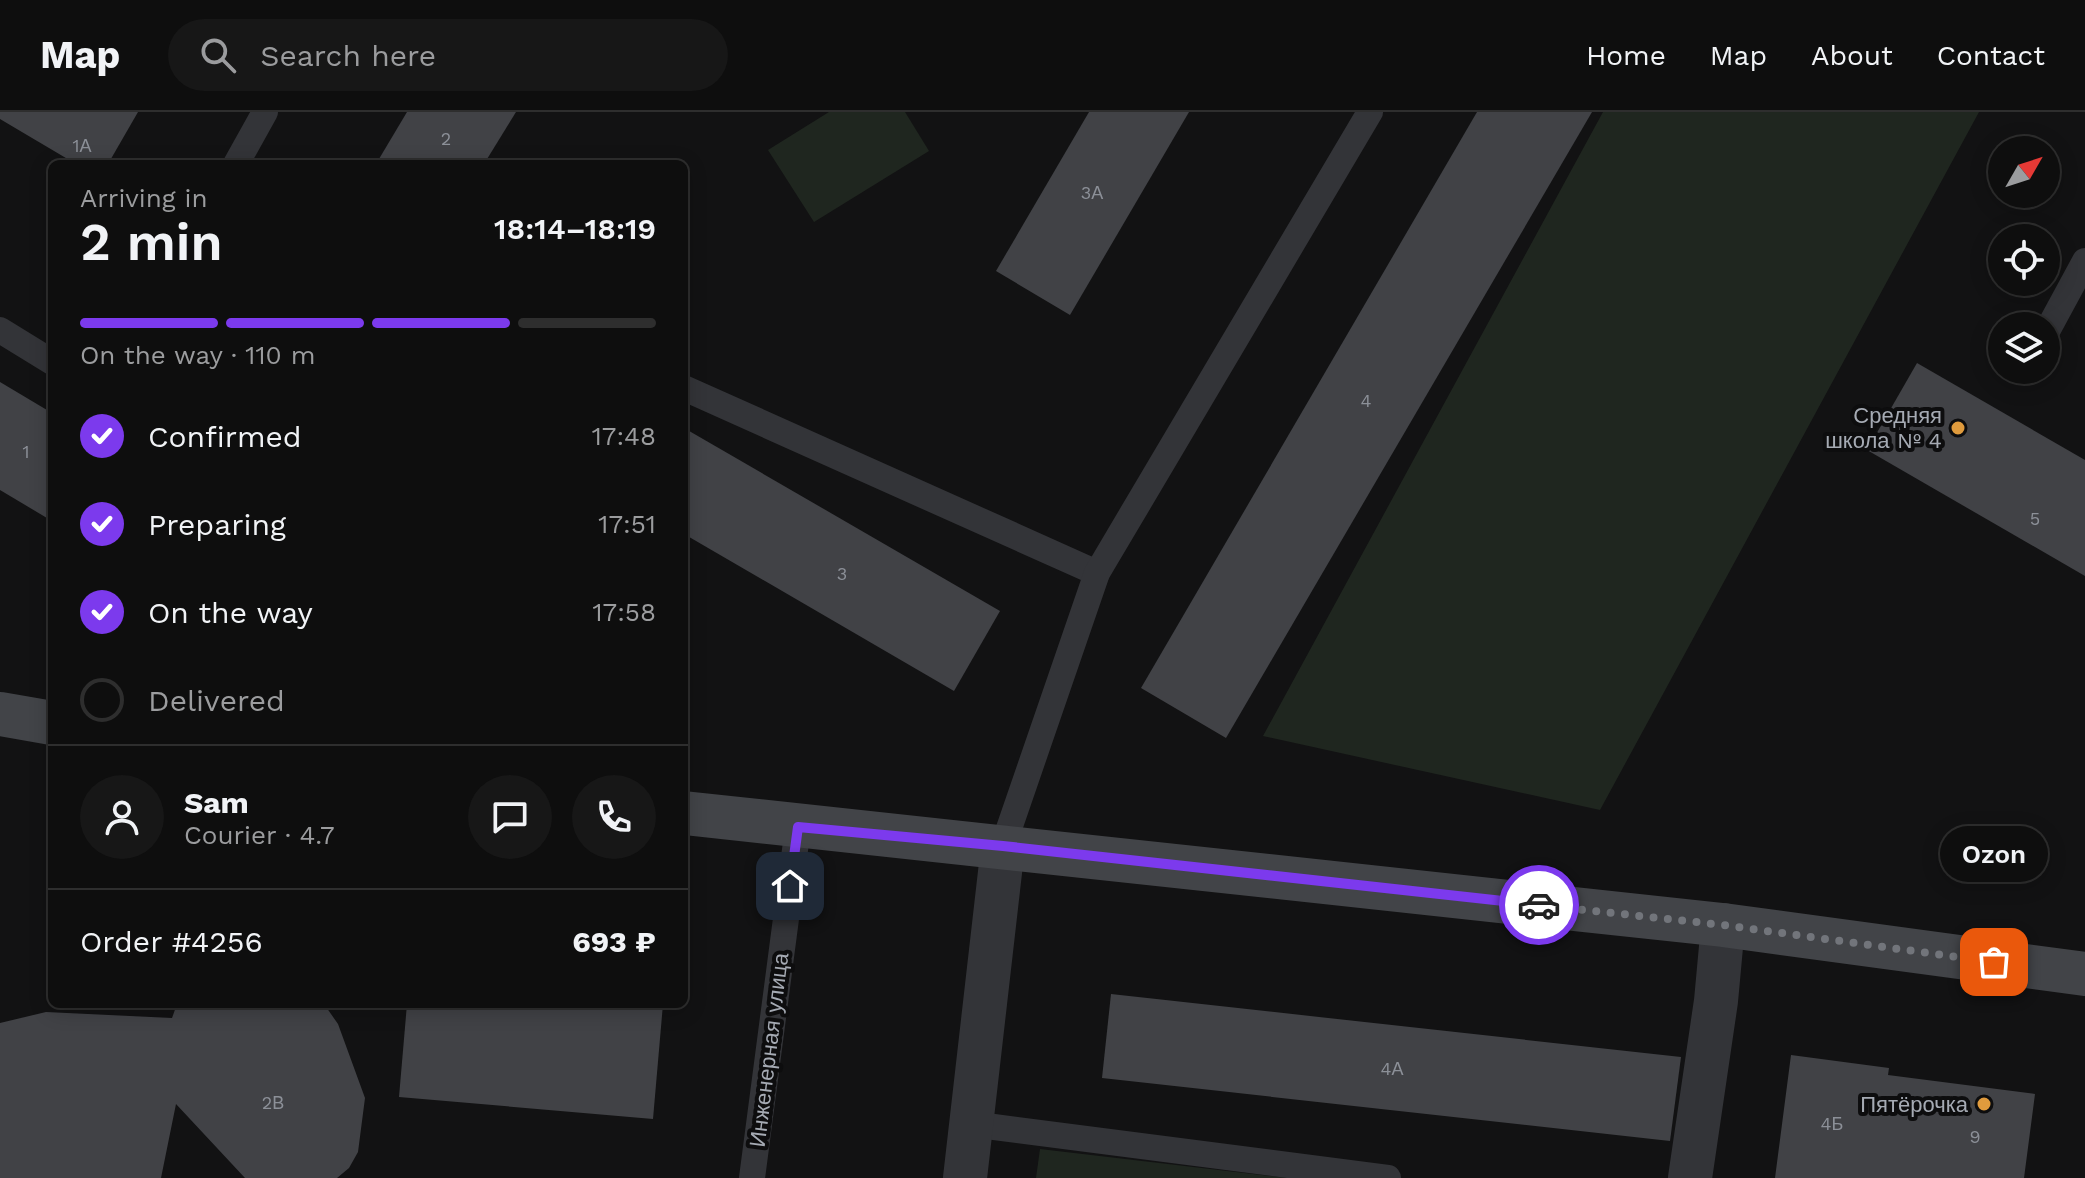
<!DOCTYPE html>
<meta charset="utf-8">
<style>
body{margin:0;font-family:"Work Sans",sans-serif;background:#171717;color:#f1f3f6;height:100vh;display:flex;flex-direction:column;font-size:30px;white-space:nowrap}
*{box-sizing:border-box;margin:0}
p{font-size:26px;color:#9b9c9e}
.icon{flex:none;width:44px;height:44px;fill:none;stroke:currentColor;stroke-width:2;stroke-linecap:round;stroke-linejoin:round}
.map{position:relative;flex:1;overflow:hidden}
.sheet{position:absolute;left:48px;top:48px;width:640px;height:848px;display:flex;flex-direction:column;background:#0e0e0e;border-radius:12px;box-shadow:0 4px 20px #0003,0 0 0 2px #2e2e2e}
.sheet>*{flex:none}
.needle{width:52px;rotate:51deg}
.controls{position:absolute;left:1988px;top:24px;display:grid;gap:16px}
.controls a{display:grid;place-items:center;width:72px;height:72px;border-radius:50%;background:#0e0e0e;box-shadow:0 4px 20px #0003,0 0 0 2px #2e2e2e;font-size:40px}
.pin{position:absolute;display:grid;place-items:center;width:68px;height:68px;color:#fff;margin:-34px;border-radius:16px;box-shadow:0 4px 12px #0006}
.courier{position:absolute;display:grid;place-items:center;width:80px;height:80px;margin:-40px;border:6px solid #7c3aed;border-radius:50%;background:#fff;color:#222;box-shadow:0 2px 10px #0007}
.bubble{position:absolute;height:56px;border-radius:28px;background:#0e0e0e;box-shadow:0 4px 20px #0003,0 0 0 2px #2e2e2e;font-size:26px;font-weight:600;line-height:56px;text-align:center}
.headline em{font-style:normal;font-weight:600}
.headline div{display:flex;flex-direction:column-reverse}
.headline{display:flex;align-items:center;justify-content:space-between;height:136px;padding:0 32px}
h1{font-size:52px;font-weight:600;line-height:60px}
.bar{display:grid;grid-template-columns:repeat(4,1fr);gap:12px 8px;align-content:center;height:96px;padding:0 32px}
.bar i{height:10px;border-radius:6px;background:#2e2e2e}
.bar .on{background:#7c3aed}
.bar p{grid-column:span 4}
.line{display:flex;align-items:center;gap:20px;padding:0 32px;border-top:2px solid #2e2e2e}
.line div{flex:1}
.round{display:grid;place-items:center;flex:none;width:84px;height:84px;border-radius:42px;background:#171717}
ol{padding:0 32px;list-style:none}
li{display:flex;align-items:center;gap:24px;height:88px}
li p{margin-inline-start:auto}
li .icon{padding:8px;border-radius:50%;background:#7c3aed;color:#fff;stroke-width:4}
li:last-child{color:#9b9c9e}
li i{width:44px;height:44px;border:4px solid #2e2e2e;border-radius:50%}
header{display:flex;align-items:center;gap:48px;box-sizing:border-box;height:112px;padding:0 40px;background:#0e0e0e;border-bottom:2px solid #2e2e2e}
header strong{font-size:38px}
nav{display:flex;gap:44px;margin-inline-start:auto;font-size:28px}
.search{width:560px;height:72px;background:#171717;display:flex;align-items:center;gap:20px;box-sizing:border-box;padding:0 28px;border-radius:44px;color:#9b9c9e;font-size:30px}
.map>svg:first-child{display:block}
</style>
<header>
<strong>Map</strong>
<div class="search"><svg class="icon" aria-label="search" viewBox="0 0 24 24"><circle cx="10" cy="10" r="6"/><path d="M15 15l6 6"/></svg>Search here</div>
<nav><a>Home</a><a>Map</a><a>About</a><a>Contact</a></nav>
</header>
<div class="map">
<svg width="2085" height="1066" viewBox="0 0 2085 1066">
<rect width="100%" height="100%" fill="#121213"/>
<g fill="#1f261f">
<polygon points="829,0 905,0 929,39 814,110 768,38"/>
<polygon points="1603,0 1979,0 1600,698 1263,624"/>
<polygon points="1040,1037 1288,1066 1036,1066"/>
</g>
<g fill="#414246">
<polygon points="0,0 138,0 108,52 76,52 0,7"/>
<polygon points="407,0 516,0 484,52 376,52"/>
<polygon points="1089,0 1189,0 1070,203 996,159"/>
<polygon points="1477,0 1592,0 1226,626 1141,576"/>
<polygon points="1917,251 2085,348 2085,464 1867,338"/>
<polygon points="0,270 52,301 52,409 0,378"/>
<polygon points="684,316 1000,499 954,579 684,422"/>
<polygon points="1111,882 1681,945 1670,1029 1102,966"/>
<polygon points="177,892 324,892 338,912 365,986 358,1040 349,1056 337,1066 245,1066 176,992 161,1066 0,1066 0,911 46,900 172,906"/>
<polygon points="407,892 663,892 653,1007 399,985"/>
<polygon points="1791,943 1889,956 1888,963 2035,982 2024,1066 1775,1066"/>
</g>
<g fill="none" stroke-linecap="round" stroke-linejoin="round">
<g stroke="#333438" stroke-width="26">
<polyline points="236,52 265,0"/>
<polyline points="0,218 52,250"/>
<polyline points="2046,221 2085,149"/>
<polyline points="684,276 1097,461"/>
<polyline points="1003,734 1097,461 1370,0"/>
<polyline points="971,1012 1388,1066"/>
<polyline points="752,1066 798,715"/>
</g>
<g stroke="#333438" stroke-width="44">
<polyline points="965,1066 1003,734"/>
<polyline points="1690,1066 1716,889 1723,813"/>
</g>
<g stroke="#424448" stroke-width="44">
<polyline points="0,602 52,611"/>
<polyline points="684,701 1723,813 2085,862"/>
</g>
</g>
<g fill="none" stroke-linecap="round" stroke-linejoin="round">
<polyline stroke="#72757b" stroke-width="8" stroke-dasharray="0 14.4" points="1539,793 1723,813 1994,850"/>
<polyline stroke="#7c3aed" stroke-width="10" points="790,774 798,715 1003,734 1539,793"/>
</g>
<g fill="#e09b3d" stroke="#0d0d0e" stroke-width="3">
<circle cx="1958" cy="316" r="8"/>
<circle cx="1984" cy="992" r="8"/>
</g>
<g text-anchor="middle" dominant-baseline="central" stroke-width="8" stroke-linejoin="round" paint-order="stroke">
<g font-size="18" fill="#8c9098">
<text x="446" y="26">2</text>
<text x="82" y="33">1А</text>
<text x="1092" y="80">3А</text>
<text x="1366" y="288">4</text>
<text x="26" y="339">1</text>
<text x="2035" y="406">5</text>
<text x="842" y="461">3</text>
<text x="1392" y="956">4А</text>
<text x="273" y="990">2В</text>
<text x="1832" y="1011">4Б</text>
<text x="1975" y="1024">9</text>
</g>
<g font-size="22" fill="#a5aab3" stroke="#0d0d0e" text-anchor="end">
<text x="1942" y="303">Средняя<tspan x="1942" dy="25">школа № 4</tspan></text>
<text x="1968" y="992">Пятёрочка</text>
</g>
<g font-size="22" fill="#a5aab3" stroke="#0d0d0e">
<text transform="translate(769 938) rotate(-83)">Инженерная улица</text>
</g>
</g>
</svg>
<div class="controls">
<a><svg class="needle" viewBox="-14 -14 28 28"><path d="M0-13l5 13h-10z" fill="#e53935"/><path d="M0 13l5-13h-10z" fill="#9b9c9e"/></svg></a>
<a><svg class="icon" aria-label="locate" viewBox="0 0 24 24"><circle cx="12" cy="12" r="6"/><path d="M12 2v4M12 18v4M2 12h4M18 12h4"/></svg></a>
<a><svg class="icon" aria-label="layers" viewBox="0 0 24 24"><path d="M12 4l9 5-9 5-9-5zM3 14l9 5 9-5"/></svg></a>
</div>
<div class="pin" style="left:1994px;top:850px;background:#ea580c"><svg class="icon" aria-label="bag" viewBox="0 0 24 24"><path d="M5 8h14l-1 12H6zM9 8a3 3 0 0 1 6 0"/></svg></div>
<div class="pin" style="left:790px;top:774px;background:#1f2937"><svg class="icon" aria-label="home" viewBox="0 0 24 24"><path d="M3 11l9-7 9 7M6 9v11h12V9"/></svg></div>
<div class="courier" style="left:1539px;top:793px"><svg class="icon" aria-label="car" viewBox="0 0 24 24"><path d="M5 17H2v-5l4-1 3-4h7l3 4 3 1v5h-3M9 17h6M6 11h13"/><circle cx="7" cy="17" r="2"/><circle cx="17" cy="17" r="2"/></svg></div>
<div class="bubble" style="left:1940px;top:714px;width:108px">Ozon</div>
<section class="sheet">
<div class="headline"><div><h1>2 min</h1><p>Arriving in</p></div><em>18:14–18:19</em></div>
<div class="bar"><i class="on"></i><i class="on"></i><i class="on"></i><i></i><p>On the way · 110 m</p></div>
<ol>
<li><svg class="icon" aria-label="check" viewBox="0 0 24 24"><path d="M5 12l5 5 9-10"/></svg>Confirmed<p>17:48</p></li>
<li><svg class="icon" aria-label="check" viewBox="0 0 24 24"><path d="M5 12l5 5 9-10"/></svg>Preparing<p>17:51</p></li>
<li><svg class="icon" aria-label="check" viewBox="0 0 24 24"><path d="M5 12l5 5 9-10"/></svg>On the way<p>17:58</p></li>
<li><i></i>Delivered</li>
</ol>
<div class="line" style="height:144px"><a class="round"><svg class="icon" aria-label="person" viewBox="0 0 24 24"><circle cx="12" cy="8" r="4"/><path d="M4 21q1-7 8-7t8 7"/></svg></a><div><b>Sam</b><p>Courier · 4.7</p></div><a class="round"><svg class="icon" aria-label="chat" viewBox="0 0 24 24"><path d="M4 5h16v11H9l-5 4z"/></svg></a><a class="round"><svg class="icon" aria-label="phone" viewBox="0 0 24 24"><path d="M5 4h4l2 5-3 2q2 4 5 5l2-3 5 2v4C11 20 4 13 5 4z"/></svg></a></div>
<div class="line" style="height:104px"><div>Order #4256</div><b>693 ₽</b></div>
</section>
</div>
